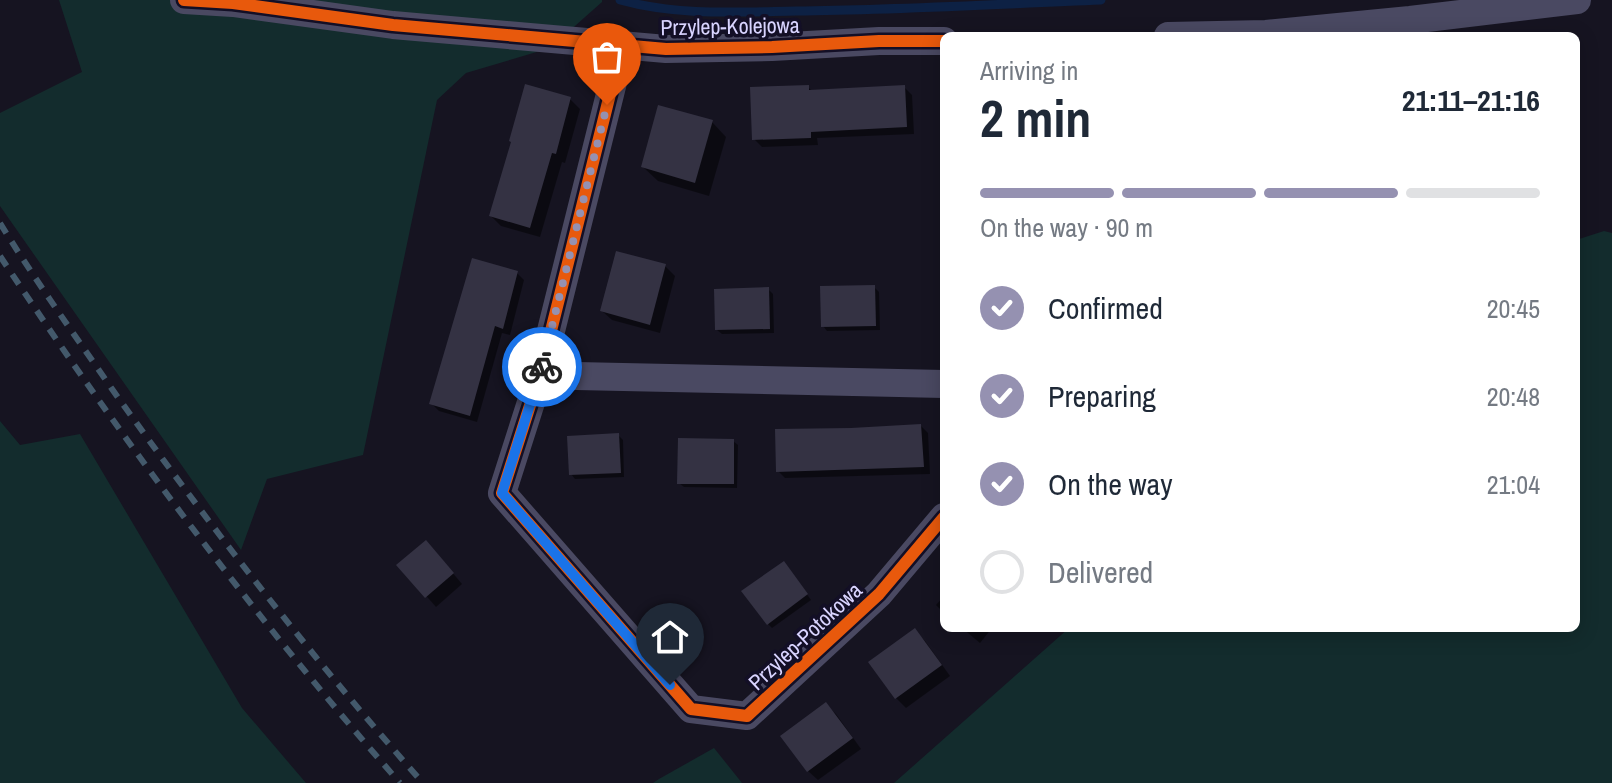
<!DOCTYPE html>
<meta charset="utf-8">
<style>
body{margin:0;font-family:"Archivo Narrow",sans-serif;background:#f6f6f7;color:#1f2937;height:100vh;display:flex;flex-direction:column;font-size:30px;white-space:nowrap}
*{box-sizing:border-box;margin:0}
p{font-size:26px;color:#747a83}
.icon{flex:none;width:44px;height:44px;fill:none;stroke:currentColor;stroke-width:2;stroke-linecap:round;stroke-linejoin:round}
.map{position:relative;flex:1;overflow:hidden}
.panel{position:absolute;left:940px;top:32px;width:640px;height:600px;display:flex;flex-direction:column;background:#fff;border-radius:12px;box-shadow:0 4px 20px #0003}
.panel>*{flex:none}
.pin{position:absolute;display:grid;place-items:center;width:68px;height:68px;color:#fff;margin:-82px -34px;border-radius:50% 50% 50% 0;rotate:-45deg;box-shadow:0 0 8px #0007}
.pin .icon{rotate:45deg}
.courier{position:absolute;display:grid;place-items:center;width:80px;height:80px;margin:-40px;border:6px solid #1a73e8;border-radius:50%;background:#fff;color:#222;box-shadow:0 2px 10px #0007}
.overview em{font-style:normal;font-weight:800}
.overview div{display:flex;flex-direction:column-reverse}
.overview{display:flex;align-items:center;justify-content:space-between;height:136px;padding:0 40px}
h1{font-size:52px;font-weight:800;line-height:60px}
.bar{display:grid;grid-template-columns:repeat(4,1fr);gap:12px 8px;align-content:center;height:96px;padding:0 40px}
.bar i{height:10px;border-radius:6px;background:#e0e1e3}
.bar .selected{background:#9591b1}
.bar p{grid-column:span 4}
ol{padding:0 40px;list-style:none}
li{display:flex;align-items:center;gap:24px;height:88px}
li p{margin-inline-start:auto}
li .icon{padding:8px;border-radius:50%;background:#9591b1;color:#fff;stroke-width:4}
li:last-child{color:#747a83}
li i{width:44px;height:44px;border:4px solid #e0e1e3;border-radius:50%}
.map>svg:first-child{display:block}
</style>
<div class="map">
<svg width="1612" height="783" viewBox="0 0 1612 783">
<rect width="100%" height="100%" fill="#161421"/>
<g fill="#132c2d">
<polygon points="59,0 602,0 602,2 550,48 466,73 437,100 363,455 267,479 241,550 0,206 0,113 82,72"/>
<polygon points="1604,231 1612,233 1612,783 894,783 1069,628 1576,628 1576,240"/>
<polygon points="0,421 20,445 80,434 242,708 306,783 0,783"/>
<polygon points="714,748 742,783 653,783 659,779"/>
</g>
<g fill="#0007">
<polygon points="808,87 813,92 904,87 912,95 914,134 817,138 818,145 762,147 754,139"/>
<polygon points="570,99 580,109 565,163 562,162 540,237 501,226 491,216 513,142"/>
<polygon points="712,122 726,137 709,196 658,181 643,167"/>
<polygon points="618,253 665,266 675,276 660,333 612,320 602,311"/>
<polygon points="517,273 524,280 510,335 502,333 477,422 439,411 432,404"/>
<polygon points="874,287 879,292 880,330 827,331 823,326"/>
<polygon points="768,289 773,294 774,333 722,334 717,330"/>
<polygon points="921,426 928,433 930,474 785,478 778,471"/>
<polygon points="618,435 623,440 624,477 575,479 571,474"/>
<polygon points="733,441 738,445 737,488 684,487 679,483"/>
<polygon points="435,552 462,584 436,607 399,565"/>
<polygon points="788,568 811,600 772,628 768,624"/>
<polygon points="944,596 944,613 936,605"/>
<polygon points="962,628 992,628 980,643"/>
<polygon points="915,631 925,641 950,676 906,708 896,698 871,663"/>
<polygon points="826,705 836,714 861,749 818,780 808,771"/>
</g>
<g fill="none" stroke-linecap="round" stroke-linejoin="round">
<path stroke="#0d2144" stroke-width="9" d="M620,0c57,16 118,12 176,11 102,-1 204,-7 305,-11"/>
</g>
<g fill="#343243">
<polygon points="525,84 571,97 556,154 552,153 530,228 489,216 511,142 509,141"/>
<polygon points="809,85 809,90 905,85 907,127 811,132 811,138 752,140 750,87"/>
<polygon points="658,105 713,120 695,183 641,167"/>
<polygon points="616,251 666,264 650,325 600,311"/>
<polygon points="472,258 518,271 503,329 495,326 470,416 429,404"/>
<polygon points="875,285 876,326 821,327 820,286"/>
<polygon points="769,287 770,329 715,330 714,289"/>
<polygon points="921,424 924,467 776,472 775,429 851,428"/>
<polygon points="619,433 621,473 569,475 567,436"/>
<polygon points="678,438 734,439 734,484 677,484"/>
<polygon points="426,540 454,573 425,598 396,565"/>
<polygon points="784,561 808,594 767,625 741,591"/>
<polygon points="915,628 942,665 895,699 868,662"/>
<polygon points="826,702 853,738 807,772 780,736"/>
</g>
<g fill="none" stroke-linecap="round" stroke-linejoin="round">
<g stroke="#4a4962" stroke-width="28">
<polyline points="184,0 233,3 393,25 666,49 772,47 879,41 944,41"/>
<polyline points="1168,36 1266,34 1410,20 1577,0"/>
<polyline points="622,46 541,371 502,493 691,709 747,716 879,594 944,517"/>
<polyline points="541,371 576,376 944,384"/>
</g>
<g stroke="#43596b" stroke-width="6" stroke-dasharray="12 10" stroke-linecap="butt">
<path d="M0,223c35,57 74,111 112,166 97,136 200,269 311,394"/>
<path d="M0,256c122,184 254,361 400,527"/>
</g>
<defs>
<g id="cycleway">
<polyline points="184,0 233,3 393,25 666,49 772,47 879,41 944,41"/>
<polyline points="622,46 541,371 502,493 691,709 747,716 879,594 944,517"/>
</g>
</defs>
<use href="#cycleway" stroke="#130f26" stroke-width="17"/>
<use href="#cycleway" stroke="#e8590c" stroke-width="12"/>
</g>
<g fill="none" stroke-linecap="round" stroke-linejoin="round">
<polyline stroke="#9591b1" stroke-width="8" stroke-dasharray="0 14.4" points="542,367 607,105"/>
<polyline stroke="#1a73e8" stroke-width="10" points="542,367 502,493 670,685"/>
</g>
<g text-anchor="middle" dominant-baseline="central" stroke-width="7" stroke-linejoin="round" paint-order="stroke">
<g font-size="22" fill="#d9d4ff" stroke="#130f26">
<text transform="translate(730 26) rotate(-1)">Przylep-Kolejowa</text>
<text transform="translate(805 636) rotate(-43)">Przylep-Potokowa</text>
</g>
</g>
</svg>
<div class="pin" style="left:607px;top:105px;background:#ea580c"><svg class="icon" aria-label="bag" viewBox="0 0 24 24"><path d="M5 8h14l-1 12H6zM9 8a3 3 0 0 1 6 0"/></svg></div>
<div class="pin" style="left:670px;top:685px;background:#1f2937"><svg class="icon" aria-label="home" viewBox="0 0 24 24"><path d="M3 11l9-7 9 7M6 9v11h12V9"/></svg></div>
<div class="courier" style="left:542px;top:367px"><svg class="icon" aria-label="bike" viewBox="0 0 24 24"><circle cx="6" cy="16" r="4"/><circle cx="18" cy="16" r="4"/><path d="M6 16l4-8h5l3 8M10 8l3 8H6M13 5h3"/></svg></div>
<section class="panel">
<div class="overview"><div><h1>2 min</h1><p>Arriving in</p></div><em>21:11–21:16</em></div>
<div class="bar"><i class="selected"></i><i class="selected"></i><i class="selected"></i><i></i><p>On the way · 90 m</p></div>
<ol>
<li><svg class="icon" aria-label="check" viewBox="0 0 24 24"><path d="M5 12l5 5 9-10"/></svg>Confirmed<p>20:45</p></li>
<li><svg class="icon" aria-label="check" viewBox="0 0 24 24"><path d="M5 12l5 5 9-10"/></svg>Preparing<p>20:48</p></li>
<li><svg class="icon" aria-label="check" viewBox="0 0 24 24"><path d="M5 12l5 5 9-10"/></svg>On the way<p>21:04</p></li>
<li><i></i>Delivered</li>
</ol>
</section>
</div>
